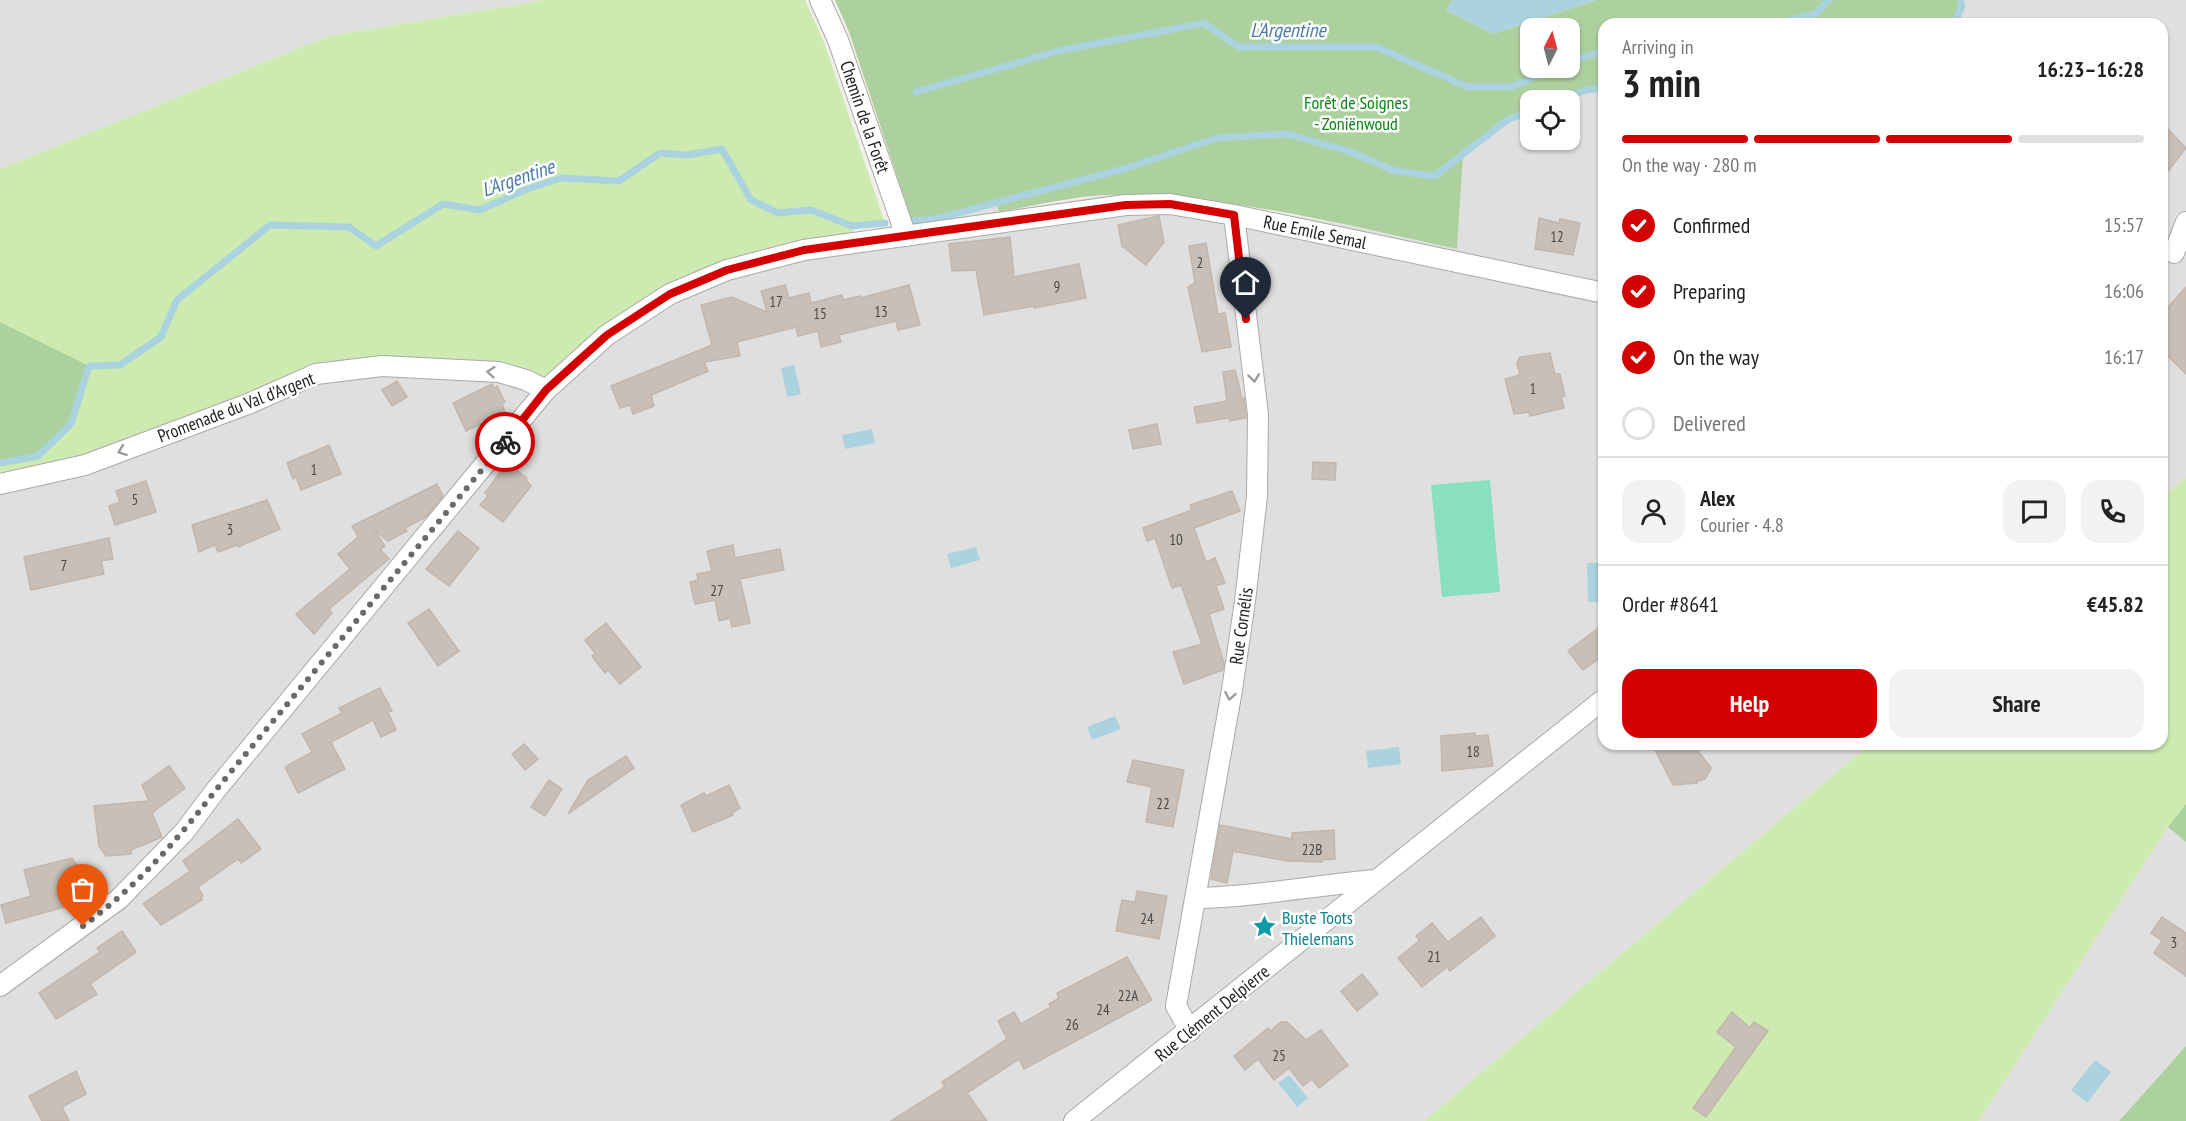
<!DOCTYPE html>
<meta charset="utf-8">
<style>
body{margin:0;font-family:"PT Sans Narrow",sans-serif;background:#f2f2f2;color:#222;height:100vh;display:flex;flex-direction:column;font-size:22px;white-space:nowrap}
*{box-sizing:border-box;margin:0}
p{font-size:20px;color:#767676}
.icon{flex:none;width:33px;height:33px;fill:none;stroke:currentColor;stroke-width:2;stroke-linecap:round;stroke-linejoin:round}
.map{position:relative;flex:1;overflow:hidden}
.panel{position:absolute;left:1598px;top:18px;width:570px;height:732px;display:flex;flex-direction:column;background:#fff;border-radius:18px;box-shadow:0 2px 4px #0004}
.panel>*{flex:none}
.needle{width:39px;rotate:6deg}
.fabs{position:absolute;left:1520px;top:18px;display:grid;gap:12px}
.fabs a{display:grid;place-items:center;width:60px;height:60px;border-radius:12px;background:#fff;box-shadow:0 2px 4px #0004;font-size:30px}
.pin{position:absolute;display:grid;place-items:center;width:51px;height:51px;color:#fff;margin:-62px -26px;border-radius:50% 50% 50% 0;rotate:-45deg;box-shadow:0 0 6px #0007}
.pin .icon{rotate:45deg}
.courier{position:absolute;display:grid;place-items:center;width:60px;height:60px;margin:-30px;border:4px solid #d40000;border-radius:50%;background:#fff;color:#222;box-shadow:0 2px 8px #0007}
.head em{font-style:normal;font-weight:700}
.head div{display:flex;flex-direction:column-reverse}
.head{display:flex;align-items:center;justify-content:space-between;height:102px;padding:0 24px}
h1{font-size:39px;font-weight:700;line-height:45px}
.bar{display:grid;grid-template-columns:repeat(4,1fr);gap:9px 6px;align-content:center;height:72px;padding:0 24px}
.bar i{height:8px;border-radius:4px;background:#e0e0e0}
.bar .on{background:#d40000}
.bar p{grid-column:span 4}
.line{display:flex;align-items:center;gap:15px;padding:0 24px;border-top:2px solid #e0e0e0}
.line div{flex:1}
.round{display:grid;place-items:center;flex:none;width:63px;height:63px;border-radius:18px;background:#f2f2f2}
ol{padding:0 24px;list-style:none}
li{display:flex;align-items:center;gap:18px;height:66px}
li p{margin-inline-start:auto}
li .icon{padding:6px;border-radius:50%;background:#d40000;color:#fff;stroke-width:4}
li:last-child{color:#767676}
li i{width:33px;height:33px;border:3px solid #e0e0e0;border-radius:50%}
.button{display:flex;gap:12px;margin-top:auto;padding:12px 24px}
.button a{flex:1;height:69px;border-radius:18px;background:#d40000;color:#fff;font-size:24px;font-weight:700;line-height:69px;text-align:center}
.button a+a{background:#f2f2f2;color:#222}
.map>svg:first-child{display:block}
</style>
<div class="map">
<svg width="2186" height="1121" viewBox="0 0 2186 1121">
<rect width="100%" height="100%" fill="#f2efe9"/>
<g fill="#e0dfdf">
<polygon points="0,0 545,0 329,36 0,169"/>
<polygon points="1963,0 2186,0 2186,477 2162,498 2162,24 1954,24"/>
<polygon points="1603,88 1604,744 1870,744 1424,1121 0,1121 0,474 244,395 314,364 381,356 500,362 530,371 544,378 601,327 666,286 724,260 801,241 935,219 997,203 999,212 1108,195 1171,196 1330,222 1457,249 1463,155 1507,120 1530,112 1530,140 1569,140 1569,100 1559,100 1586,90"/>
<polygon points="2168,827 2186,842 2186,1046 2119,1121 1979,1121"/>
</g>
<g fill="#cdebb0">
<polygon points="545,0 805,0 824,42 885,223 853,226 853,233 801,241 724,260 666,286 601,327 544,378 530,371 500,362 381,356 314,364 244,395 82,455 0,474 0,463 38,456 89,367 0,322 0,169 329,36"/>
<polygon points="2186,477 2186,804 2168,827 1979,1121 1424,1121 1870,744 2162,744 2162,498"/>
</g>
<g fill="#add19e" fill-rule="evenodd">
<path d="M835,0h618l-7,10 47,24 103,-34h367l-9,24h-350l-1,64 -17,2 -27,10h-29v12l-23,8 -44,35 -6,94c-113,-24 -229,-55 -345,-54 -33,0 -79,11 -113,17l-2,-9 -62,16 -23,2 -63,-189zM1530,28h39v40h-39z"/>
<polygon points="0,322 89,366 71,424 38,456 0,463"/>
<polygon points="2186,804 2186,842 2168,827"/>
<polygon points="2186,1046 2186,1121 2119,1121"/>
</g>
<polygon fill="#88e0be" points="1490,480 1500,592 1442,597 1431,485"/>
<g fill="#aad3df">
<polygon points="1453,0 1596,0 1493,34 1446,10"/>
<polygon points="794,365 801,394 787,397 781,368"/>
<polygon points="872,429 875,443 845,449 842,435"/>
<polygon points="976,547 980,560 951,568 947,554"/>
<polygon points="1587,563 1603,563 1603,602 1588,602"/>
<polygon points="1115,716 1121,729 1092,740 1087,727"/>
<polygon points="1399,747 1401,764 1368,768 1366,751"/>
<polygon points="2095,1060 2111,1072 2087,1103 2071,1090"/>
<polygon points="1289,1075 1308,1098 1297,1107 1278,1083"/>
</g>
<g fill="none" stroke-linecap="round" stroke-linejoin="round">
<g stroke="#aad3df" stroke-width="7">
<polyline points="1773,24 1815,14 1829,0"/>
<polyline points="1954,24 1962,6 1960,0"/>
<polyline points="1569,62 1604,51"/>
<polyline points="916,92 1058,51 1204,23 1239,47 1376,47 1468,87 1512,87 1554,68"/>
<polyline points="1559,100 1586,90 1604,88"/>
<polyline points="912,221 935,219 1127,168 1217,138 1287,134 1348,151 1395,171 1435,176 1507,120 1530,112"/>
<polyline points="0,463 38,456 71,424 89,366 120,365 161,337 177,300 270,225 349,227 376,246 443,204 480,210 527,189 561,178 619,181 660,153 687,155 722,149 751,200 778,213 811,210 852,226 885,223"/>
</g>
</g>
<g fill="#c7bfb8" stroke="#c4b6ab" stroke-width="1.5">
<polygon points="2162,123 2186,148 2162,179"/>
<polygon points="1159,216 1164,242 1146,265 1122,246 1118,225"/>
<polygon points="1539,218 1559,223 1560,219 1580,223 1573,255 1535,249"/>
<polygon points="1010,237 1014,277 1079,264 1086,298 1034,308 1034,306 984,315 976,270 952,271 949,244"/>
<polygon points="1206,243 1218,314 1225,313 1231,347 1202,352 1188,287 1195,283 1189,246"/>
<polygon points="785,285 789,298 809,293 811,303 842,295 843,300 860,296 860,298 909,285 920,325 898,330 896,321 839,335 841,342 821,347 818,331 798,336 796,327 737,342 740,356 704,362 708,371 651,395 654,406 633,414 630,405 620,408 611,386 712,345 701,305 732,297 767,312 761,291"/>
<polygon points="2186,287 2186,374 2162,350 2162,314"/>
<polygon points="1550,353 1555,374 1560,374 1565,396 1561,397 1564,408 1530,416 1529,412 1514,414 1505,379 1520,375 1517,363 1520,357"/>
<polygon points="1235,370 1242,398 1244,398 1246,418 1230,421 1229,418 1197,423 1194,407 1227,401 1223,372"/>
<polygon points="397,381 407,397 392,406 382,390"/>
<polygon points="492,384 494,388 497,386 505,402 502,404 505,412 466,431 453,403"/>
<polygon points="1157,424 1161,444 1133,449 1129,430"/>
<polygon points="329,445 341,474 301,490 296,477 293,479 287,463"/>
<polygon points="1313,462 1336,463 1335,480 1312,479"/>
<polygon points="507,463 527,478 526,480 531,486 503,522 480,505 488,496 485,493"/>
<polygon points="146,481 156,512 115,525 109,506 120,502 116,491"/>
<polygon points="437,484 443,496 426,517 405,528 407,531 388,541 374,530 385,546 380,549 389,559 329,609 332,613 314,634 296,614 350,569 338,554 358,537 352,526"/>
<polygon points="1232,491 1240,511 1194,528 1206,562 1215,558 1225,583 1216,586 1224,609 1209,614 1224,663 1223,670 1184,684 1173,652 1202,644 1181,585 1172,588 1155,538 1147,541 1143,528 1192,510 1190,505"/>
<polygon points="267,500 280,529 238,547 237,545 218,552 215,545 199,552 192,525"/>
<polygon points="458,531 479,548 449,586 426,569"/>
<polygon points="109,538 113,559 101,561 104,574 31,590 24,557"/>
<polygon points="733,545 735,558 780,549 784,570 740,579 750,623 732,627 730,618 719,621 715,600 695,604 690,582 698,580 697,574 712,571 707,551"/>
<polygon points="429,609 459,651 438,666 408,623"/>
<polygon points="606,623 641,667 620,684 608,670 605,673 592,656 595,653 585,640"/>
<polygon points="1604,624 1604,655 1583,670 1568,651"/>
<polygon points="380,688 392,711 388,712 396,730 381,737 373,720 331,742 345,769 298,793 285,767 312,752 302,734 342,713 339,708"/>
<polygon points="1475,733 1475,736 1488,735 1493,766 1442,771 1441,736"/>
<polygon points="524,744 538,759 525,770 512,754"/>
<polygon points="1652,744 1693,744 1711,768 1705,779 1697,781 1697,783 1673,785"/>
<polygon points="626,756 634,768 568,814 588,780"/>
<polygon points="1133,760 1184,770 1173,827 1146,822 1152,787 1127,782"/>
<polygon points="169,766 185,788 152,813 162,837 131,850 131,854 106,856 99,846 94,806 149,801 142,785"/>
<polygon points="549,780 562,789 545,816 531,807"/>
<polygon points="729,785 740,808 732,813 733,815 693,832 681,805 704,793 706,796"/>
<polygon points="238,819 261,849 241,863 238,859 198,887 203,896 201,898 202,900 161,925 143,904 190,871 183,861"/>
<polygon points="1220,825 1292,839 1292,833 1334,830 1335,859 1321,860 1322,862 1287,861 1233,851 1227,883 1211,879"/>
<polygon points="72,858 91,887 69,894 72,905 6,923 1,905 31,896 24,870"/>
<polygon points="1137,891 1167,896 1159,939 1116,931 1122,900 1135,902"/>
<polygon points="1481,917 1495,936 1450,971 1447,967 1422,987 1398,958 1420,940 1416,936 1432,923 1448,942"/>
<polygon points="2162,917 2186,933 2186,976 2154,953 2162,941 2151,933"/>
<polygon points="122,931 136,952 90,984 97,994 56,1019 39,993 100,952 97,948"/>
<polygon points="1127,957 1152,1000 1024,1069 1019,1059 967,1093 987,1121 891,1121 945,1087 942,1082 1007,1039 998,1021 1014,1012 1021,1024 1051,1007 1049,1004 1059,998 1057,993"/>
<polygon points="1362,974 1378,994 1357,1011 1341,991"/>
<polygon points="1732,1012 1750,1028 1754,1022 1768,1031 1706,1117 1693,1108 1736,1047 1717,1032"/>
<polygon points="1281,1022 1287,1022 1306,1040 1321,1030 1348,1065 1319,1088 1312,1079 1303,1086 1289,1068 1274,1080 1258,1059 1245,1070 1234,1056 1268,1028 1270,1031"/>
<polygon points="76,1071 86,1094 62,1107 69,1121 42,1121 29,1096"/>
</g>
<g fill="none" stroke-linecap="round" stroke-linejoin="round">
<defs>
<g id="street">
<polyline points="820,0 838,40 906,236"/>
<polyline points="2174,253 2186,222"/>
<polyline points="0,484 85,465 248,404 316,374 382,366 499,372 526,380 546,390"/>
<path d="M1196,898c61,-1 120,-13 180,-18"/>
<polyline points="0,986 119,899 185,831 215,791 546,390 607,335 670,294 727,270 804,250 1126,205 1170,204 1234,215 1604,293"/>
<polyline points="1190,1031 1176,1006 1232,690 1245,601 1257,496 1258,414 1234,215"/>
<polyline points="1074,1121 1604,699"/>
</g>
</defs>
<use href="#street" stroke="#a9a9a9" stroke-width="22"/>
<use href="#street" stroke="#fff" stroke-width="20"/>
</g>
<defs><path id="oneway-chevron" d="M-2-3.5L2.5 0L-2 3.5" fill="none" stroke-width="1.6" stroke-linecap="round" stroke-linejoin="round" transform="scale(1.5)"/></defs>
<g stroke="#9c9c9c">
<use href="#oneway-chevron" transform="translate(491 372) rotate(-175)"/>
<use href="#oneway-chevron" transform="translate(1254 378) rotate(83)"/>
<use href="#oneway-chevron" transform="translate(122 451) rotate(159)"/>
<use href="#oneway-chevron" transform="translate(1230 696) rotate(100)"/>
</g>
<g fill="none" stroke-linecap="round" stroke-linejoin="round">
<path stroke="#6b6a68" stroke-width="6" stroke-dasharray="0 10.8" d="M83,926c52,-38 93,-84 132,-135l290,-349"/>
<polyline stroke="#d40000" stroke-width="8" points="505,442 546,390 607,335 670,294 727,270 804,250 1126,205 1170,204 1234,215 1246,319"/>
</g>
<defs>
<symbol id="sight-bare" viewBox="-9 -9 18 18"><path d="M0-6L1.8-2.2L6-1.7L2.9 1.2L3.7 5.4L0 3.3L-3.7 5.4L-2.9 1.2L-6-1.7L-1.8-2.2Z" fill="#0f9aa8" stroke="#fff" stroke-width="2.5" paint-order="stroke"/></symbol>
</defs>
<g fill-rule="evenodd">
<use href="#sight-bare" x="1248" y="910" width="33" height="33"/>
</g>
<g text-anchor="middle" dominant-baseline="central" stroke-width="5" stroke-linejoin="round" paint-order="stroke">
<g font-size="15" fill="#4b4948">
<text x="1557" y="236">12</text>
<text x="1200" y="262">2</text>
<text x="1057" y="286">9</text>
<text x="776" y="301">17</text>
<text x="881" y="311">13</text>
<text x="820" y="313">15</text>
<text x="1533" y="388">1</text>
<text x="314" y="469">1</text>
<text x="135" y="499">5</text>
<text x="230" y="529">3</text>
<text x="1176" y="539">10</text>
<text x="64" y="565">7</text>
<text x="717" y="590">27</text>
<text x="1473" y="751">18</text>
<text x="1163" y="803">22</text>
<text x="1312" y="849">22B</text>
<text x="1147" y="918">24</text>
<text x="2174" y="942">3</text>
<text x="1434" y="956">21</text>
<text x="1128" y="995">22A</text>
<text x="1103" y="1009">24</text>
<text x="1072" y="1024">26</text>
<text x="1279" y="1055">25</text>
</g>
<g font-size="18" fill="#0c8416" stroke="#fff">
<text x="1356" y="102">Forêt de Soignes<tspan x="1356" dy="21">- Zoniënwoud</tspan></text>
</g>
<g font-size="18" fill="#222" stroke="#fff">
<text transform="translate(865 117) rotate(71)">Chemin de la Forêt</text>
<text transform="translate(1315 232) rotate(12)">Rue Emile Semal</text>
<text transform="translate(236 407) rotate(-21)">Promenade du Val d'Argent</text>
<text transform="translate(1241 626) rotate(-82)">Rue Cornélis</text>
<text transform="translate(1212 1013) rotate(-39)">Rue Clément Delpierre</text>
</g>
<g font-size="18" fill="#0d838f" stroke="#fff" text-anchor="start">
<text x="1282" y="917">Buste Toots<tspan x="1282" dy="21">Thielemans</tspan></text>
</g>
<g font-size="20" font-style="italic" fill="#4a7aab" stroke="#fff">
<text x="1288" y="30">L'Argentine</text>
<text transform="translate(518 178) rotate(-19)">L'Argentine</text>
</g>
</g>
</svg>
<div class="fabs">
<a><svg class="needle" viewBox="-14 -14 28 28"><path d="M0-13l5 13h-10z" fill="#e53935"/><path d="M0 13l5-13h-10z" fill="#767676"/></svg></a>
<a><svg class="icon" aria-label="locate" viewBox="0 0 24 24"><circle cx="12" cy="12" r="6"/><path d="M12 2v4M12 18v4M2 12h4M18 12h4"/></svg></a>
</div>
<div class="pin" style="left:83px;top:926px;background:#ea580c"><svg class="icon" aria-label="bag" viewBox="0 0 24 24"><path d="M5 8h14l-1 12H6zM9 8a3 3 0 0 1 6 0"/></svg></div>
<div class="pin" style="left:1246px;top:319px;background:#1f2937"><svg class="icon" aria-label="home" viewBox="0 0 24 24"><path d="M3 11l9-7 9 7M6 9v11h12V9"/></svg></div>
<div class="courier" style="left:505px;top:442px"><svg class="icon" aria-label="bike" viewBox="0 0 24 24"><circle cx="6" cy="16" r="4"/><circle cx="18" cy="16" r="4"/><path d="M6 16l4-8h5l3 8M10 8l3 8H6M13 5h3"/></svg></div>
<section class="panel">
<div class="head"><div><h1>3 min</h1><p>Arriving in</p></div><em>16:23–16:28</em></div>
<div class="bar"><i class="on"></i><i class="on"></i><i class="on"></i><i></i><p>On the way · 280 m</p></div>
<ol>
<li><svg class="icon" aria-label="check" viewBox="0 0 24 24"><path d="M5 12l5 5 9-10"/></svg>Confirmed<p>15:57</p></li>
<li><svg class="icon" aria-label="check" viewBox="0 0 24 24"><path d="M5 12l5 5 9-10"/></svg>Preparing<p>16:06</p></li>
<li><svg class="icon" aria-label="check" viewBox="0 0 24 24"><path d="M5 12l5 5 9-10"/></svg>On the way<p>16:17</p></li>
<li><i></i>Delivered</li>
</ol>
<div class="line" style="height:108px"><a class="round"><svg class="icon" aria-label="person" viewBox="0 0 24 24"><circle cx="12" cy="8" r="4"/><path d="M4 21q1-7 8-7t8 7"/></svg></a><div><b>Alex</b><p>Courier · 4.8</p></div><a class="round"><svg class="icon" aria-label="chat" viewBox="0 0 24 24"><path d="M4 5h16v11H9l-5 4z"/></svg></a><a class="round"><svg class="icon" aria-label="phone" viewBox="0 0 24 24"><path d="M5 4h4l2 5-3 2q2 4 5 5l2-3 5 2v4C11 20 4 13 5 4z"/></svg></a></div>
<div class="line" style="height:78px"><div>Order #8641</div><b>€45.82</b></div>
<div class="button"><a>Help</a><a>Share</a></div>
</section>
</div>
